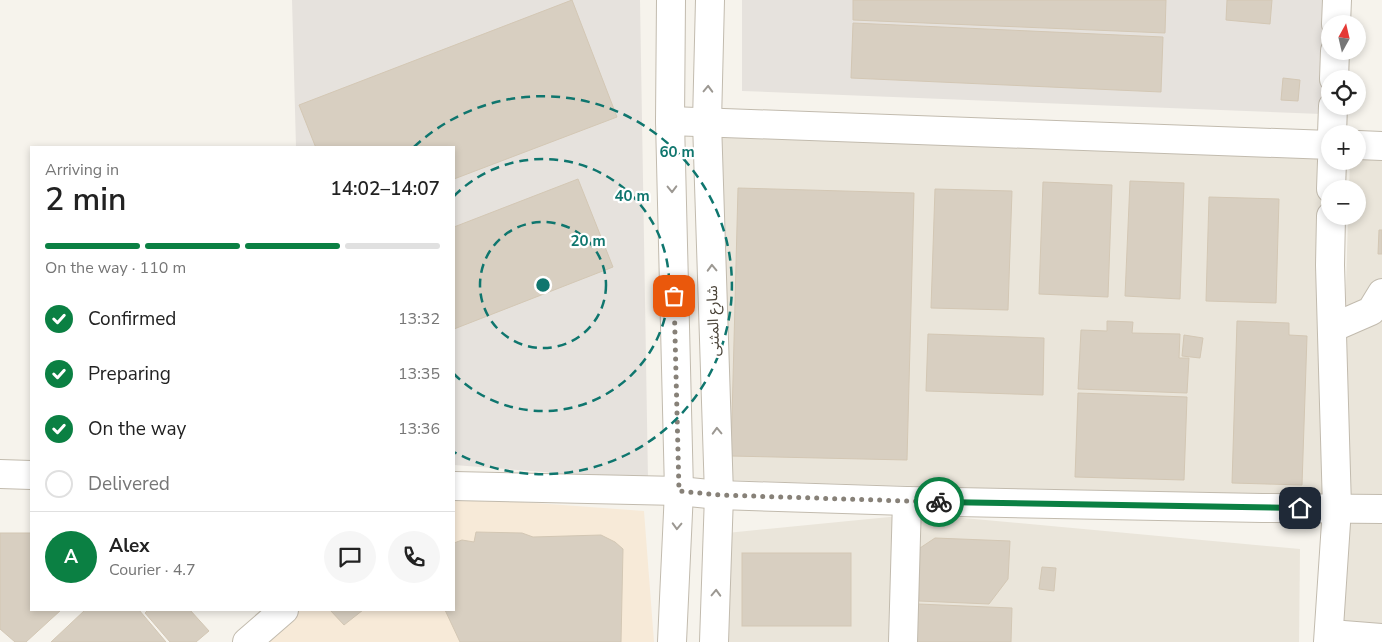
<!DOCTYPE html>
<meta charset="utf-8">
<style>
body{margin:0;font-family:"Nunito Sans","Noto Sans Arabic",sans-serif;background:#f6f6f6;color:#222;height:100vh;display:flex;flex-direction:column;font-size:19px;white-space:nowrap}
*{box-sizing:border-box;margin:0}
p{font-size:16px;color:#767676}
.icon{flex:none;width:28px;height:28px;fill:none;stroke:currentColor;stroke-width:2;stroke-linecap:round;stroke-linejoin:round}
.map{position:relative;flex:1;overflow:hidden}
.side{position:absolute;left:30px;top:146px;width:425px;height:465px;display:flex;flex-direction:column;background:#fff;border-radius:0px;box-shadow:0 2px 8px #0003}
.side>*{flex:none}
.needle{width:32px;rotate:8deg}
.buttons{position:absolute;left:1321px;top:15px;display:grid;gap:10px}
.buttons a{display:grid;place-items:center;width:45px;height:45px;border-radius:50%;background:#fff;box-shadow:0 2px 8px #0003;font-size:25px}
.pin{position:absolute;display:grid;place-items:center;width:42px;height:42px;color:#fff;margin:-21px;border-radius:10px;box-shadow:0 2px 8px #0006}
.courier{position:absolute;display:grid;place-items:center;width:50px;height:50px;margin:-25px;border:4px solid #0b8043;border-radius:50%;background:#fff;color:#222;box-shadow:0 1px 6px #0007}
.summary em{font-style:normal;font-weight:600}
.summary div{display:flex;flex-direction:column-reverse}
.summary{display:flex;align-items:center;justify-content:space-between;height:85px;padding:0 15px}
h1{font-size:32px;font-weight:600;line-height:38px}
.bar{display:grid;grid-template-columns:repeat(4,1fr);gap:8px 5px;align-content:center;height:60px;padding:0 15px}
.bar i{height:6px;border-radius:4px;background:#e0e0e0}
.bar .current{background:#0b8043}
.bar p{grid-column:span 4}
.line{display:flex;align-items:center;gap:12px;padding:0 15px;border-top:1px solid #e0e0e0}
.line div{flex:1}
.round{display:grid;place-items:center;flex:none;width:52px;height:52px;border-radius:26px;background:#f6f6f6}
ol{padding:0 15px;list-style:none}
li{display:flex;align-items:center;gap:15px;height:55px}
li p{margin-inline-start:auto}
li .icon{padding:5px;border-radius:50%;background:#0b8043;color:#fff;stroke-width:4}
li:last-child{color:#767676}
li i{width:28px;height:28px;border:2px solid #e0e0e0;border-radius:50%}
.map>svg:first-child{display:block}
</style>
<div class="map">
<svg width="1382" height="642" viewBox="0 0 1382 642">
<rect width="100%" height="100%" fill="#f6f3ec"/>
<g fill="#eae5da">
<polygon points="1351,131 1382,132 1382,642 1336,642 1348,216 1358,216 1358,189 1349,189 1350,161 1358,161 1358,134 1351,134"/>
<polygon points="717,136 1322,158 1326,499 724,480"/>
<polygon points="920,514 1300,549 1299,642 715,642 717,534"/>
</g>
<polygon fill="#f7ead8" points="454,497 644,511 654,642 247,642 284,610 454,610"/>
<g fill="#e6e2dd">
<polygon points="292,0 640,0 648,480 454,465 454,148 296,147"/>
<polygon points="742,0 1323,0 1321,114 742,91"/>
</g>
<g fill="#d8cfc1" stroke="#d3c7b4">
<polygon points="572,0 617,117 454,179 454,148 316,148 299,105"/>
<polygon points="853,0 1166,0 1165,33 853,20"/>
<polygon points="1227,0 1272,0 1270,24 1226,20"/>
<polygon points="853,23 1163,37 1161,92 851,78"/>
<polygon points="1283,78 1300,80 1298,101 1281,100"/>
<polygon points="578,179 613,267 454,329 454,227"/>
<polygon points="1130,181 1184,183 1180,299 1125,296"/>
<polygon points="1043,182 1112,185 1108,297 1039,294"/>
<polygon points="738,188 914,193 907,460 731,456"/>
<polygon points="935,189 1012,191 1008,310 931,308"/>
<polygon points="1209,197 1279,199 1276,303 1206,301"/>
<polygon points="1379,230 1382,230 1382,254 1378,254"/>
<polygon points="1107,321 1133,322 1132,333 1180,334 1179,358 1189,358 1187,393 1078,389 1081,330 1107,331"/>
<polygon points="1237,321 1289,323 1289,335 1307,336 1302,485 1232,483"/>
<polygon points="928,334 1044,338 1043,395 926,391"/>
<polygon points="1184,335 1203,338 1200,358 1182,356"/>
<polygon points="1078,393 1187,397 1184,480 1075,477"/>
<polygon points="476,532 522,533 533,537 601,535 615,542 623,549 621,642 460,642 445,610 454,610 454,543 462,540 474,542"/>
<polygon points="0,533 31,533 31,610 61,610 26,642 15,642 0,629"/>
<polygon points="935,538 1010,541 1008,579 989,604 919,601 920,548"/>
<rect x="742" y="553" width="109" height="73"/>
<polygon points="1042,567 1056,568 1054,591 1039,589"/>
<polygon points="918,604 1012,608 1011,642 917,642"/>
<polygon points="85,610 139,610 166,642 51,642"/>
<polygon points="148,610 190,610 209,631 196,642 170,642 145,613"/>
<polygon points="330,610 363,610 344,625"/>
</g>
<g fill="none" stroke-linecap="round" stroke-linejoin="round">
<defs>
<g id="minor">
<polyline points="671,0 670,121 679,491 672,642"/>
<polyline points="710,0 707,122 719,495 714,642"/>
<polyline points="1336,24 1337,0"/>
<polyline points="1334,79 1335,51"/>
<polyline points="670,121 1330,145"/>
<polyline points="1332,134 1333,106"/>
<polyline points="1358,145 1382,146"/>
<polyline points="1331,189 1332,161"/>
<polyline points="1332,328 1371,311 1382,293"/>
<polyline points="0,474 31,475"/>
<polyline points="454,486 679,491 719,495 907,501 1262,508 1382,509"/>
<polyline points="247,642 284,610"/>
<polyline points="903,642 907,501"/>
<polyline points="1328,642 1337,508 1330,265 1331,216"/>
<polyline points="1335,642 1343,635 1382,638"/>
</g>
</defs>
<use href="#minor" stroke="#c2bbae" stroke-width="30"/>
<use href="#minor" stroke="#fff" stroke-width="28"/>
</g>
<defs><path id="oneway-chevron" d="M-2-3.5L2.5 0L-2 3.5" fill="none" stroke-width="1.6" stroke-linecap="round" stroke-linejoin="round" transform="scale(1.25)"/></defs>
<g stroke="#9c9892">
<use href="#oneway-chevron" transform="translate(708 89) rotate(-88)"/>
<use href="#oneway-chevron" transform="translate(672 189) rotate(89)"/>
<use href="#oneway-chevron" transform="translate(712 268) rotate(-92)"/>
<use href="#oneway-chevron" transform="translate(717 431) rotate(-92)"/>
<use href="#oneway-chevron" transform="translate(677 526) rotate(92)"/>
<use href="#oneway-chevron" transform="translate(716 593) rotate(-88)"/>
</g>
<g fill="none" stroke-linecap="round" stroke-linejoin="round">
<polyline stroke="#878178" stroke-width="5" stroke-dasharray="0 9" points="674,296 679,491 719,495 939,502"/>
<polyline stroke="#0b8043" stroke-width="6" points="939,502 1300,508"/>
</g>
<g fill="none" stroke="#0f766e" stroke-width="2.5" stroke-dasharray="9 6">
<circle cx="543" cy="285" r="63"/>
<path d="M454 196A126 126 0 1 1 454 374"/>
<path d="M414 147A189 189 0 1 1 454 452"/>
</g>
<g text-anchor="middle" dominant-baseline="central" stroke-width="4.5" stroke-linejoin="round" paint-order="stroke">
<g font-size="15" fill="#4b4439" stroke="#fff">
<text transform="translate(713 321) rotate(-92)">شارع المثنى</text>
</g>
</g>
<circle cx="543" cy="285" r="8" fill="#0f766e" stroke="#fff" stroke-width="2.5"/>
<g font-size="15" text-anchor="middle" font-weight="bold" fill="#0f766e" stroke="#fff" stroke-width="4.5" stroke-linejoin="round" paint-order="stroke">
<text x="677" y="157">60 m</text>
<text x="632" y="201">40 m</text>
<text x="588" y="246">20 m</text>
</g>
</svg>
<div class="buttons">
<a><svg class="needle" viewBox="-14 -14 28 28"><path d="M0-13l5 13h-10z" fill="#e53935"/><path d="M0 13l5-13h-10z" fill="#767676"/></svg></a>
<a><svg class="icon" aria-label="locate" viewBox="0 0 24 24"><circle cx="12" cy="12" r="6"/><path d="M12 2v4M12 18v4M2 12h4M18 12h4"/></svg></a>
<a>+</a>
<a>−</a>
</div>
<div class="pin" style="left:674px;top:296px;background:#ea580c"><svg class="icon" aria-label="bag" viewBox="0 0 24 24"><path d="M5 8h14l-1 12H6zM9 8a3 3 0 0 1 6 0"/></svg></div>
<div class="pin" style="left:1300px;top:508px;background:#1f2937"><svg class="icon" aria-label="home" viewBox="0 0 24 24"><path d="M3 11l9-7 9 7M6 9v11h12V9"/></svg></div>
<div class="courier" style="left:939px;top:502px"><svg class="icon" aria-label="bike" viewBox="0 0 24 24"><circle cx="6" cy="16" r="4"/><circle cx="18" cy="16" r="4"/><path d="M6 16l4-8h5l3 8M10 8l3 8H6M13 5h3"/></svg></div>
<section class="side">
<div class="summary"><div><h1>2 min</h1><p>Arriving in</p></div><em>14:02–14:07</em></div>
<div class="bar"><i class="current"></i><i class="current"></i><i class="current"></i><i></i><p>On the way · 110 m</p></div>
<ol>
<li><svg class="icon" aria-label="check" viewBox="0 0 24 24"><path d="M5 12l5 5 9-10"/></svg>Confirmed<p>13:32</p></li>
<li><svg class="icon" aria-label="check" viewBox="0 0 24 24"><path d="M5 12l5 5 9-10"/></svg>Preparing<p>13:35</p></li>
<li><svg class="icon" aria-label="check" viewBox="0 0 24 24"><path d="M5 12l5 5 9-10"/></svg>On the way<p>13:36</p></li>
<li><i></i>Delivered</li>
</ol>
<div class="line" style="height:90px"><b class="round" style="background:#0b8043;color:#fff">A</b><div><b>Alex</b><p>Courier · 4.7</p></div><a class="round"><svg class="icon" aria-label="chat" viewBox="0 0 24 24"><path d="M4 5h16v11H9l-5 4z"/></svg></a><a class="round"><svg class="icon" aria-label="phone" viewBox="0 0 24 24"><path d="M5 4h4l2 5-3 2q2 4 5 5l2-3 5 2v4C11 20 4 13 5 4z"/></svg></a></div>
</section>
</div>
